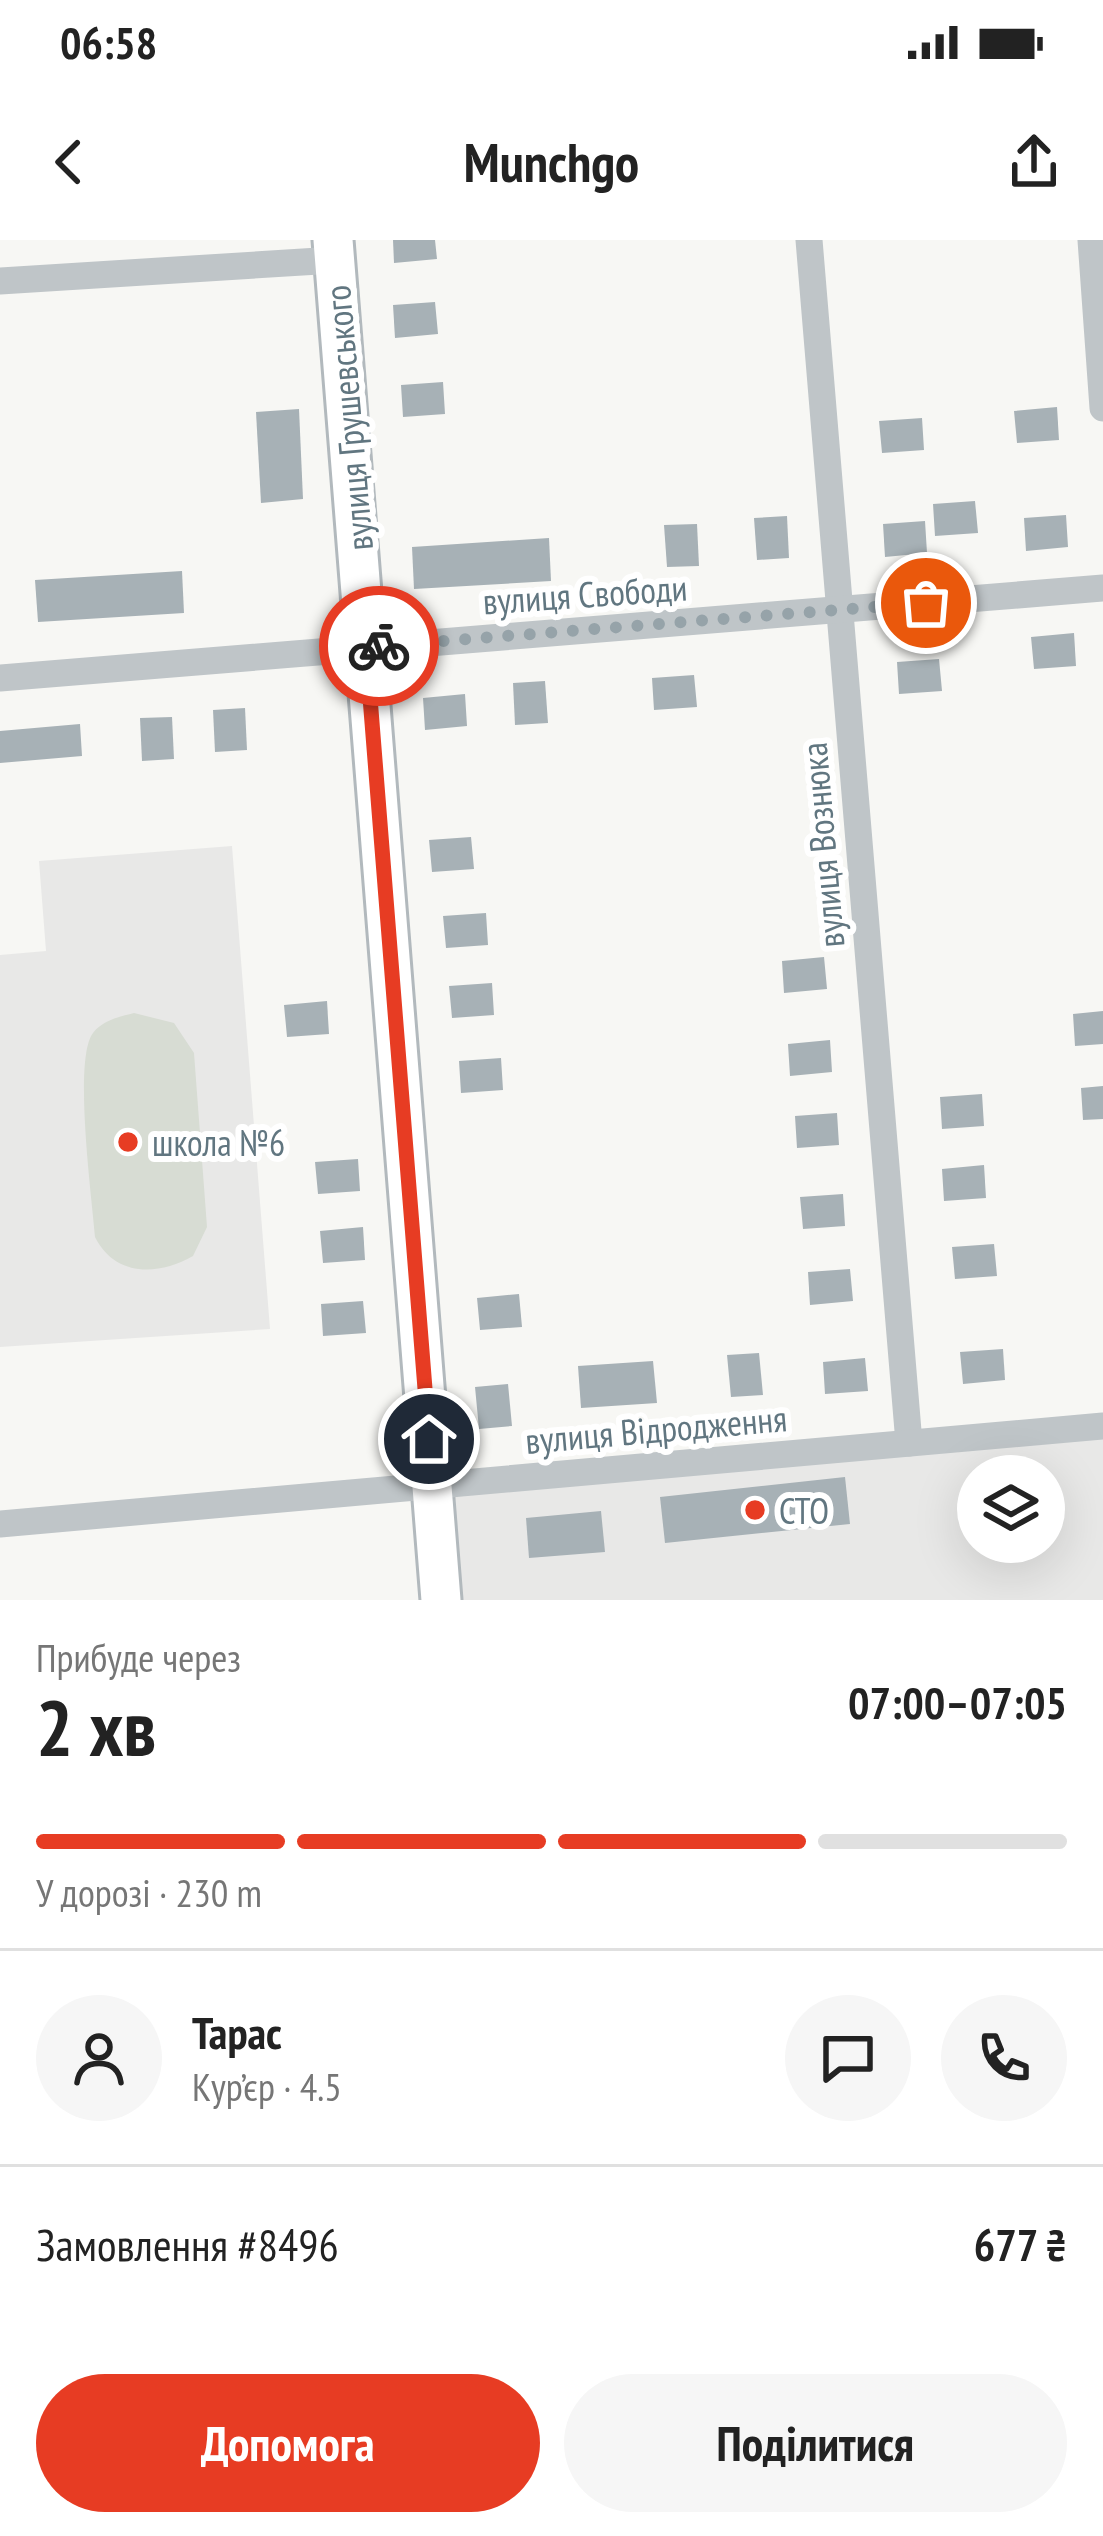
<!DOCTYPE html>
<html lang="uk">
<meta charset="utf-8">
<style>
body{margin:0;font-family:"PT Sans Narrow",sans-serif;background:#f6f6f6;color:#222;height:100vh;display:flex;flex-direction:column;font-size:45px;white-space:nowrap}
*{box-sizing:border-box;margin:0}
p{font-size:39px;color:#767676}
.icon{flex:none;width:66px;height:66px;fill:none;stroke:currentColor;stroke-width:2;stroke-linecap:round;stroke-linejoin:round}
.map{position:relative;height:1360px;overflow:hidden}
.drawer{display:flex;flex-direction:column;background:#fff;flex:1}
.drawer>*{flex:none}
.tools{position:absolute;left:957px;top:1215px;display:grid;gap:24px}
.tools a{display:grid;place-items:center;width:108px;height:108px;border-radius:50%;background:#fff;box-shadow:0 12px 48px #0002;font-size:60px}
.pin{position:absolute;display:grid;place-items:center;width:102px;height:102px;color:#fff;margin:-51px;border:6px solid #fff;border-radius:50%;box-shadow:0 3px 12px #0007}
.courier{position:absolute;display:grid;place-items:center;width:120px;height:120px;margin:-60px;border:9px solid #e73c23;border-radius:50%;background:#fff;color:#222;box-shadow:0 3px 15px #0007}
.overview em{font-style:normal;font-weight:700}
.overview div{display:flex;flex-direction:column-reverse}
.overview{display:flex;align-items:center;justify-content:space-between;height:204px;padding:0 36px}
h1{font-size:78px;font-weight:700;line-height:90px}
.bar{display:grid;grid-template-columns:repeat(4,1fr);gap:18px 12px;align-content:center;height:144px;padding:0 36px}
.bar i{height:15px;border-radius:9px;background:#e0e0e0}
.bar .active{background:#e73c23}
.bar p{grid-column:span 4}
.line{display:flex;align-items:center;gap:30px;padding:0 36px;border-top:3px solid #e0e0e0}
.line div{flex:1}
.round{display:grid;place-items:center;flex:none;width:126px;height:126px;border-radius:63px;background:#f6f6f6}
.button{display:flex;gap:24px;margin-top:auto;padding:24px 36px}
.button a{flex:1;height:138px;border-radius:72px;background:#e73c23;color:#fff;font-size:48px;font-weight:700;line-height:138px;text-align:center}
.button a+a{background:#f6f6f6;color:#222}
.status{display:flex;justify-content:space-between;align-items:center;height:84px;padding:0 60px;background:#fff;direction:ltr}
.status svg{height:33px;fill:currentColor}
header{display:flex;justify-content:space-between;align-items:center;height:156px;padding:0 36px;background:#fff;font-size:54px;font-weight:700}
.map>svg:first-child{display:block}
</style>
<div class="status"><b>06:58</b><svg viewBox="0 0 49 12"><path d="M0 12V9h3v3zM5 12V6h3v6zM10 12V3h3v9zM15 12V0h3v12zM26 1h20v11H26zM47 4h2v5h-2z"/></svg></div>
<header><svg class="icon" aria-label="back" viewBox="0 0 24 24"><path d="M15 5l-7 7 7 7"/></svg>Munchgo<svg class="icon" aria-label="share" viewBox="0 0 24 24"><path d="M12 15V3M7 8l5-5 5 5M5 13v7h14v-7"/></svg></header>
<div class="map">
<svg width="1103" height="1360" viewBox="0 0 1103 1360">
<rect width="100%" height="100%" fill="#f7f7f4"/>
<g fill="#e8e8e7" fill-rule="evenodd">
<polygon points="232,606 270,1089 0,1107 0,715 46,711 39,621"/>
<path d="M1103,1186v174h-662l-8,-115zM978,1236h66v66h-66z"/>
</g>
<path fill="#d7dcd3" d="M134,773l40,10 20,30 13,174 -14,29c-35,20 -78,21 -98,-19 -3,-39 -22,-178 -2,-204 10,-13 26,-16 41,-20z"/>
<g fill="#a7b1b6">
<polygon points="393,0 435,0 437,19 394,23"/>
<polygon points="435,62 438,94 395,98 393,65"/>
<polygon points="443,142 445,174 403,177 401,145"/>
<polygon points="1057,167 1059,200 1017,203 1014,171"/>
<polygon points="299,169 303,259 261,263 256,172"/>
<polygon points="922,178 924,210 882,213 879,181"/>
<polygon points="975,261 978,293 935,296 933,264"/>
<polygon points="1066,275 1068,307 1026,311 1024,278"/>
<polygon points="787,276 789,318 757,320 754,278"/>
<polygon points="925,281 927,313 885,317 883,284"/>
<polygon points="697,284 699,326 667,327 664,285"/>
<polygon points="549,298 551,341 414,349 412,307"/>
<polygon points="182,331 184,373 38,382 35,340"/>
<polygon points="1074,393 1076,426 1034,429 1031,397"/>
<polygon points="939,419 942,451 899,454 897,422"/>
<polygon points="694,435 697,467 654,470 652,438"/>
<polygon points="545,441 548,483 515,485 513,443"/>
<polygon points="465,454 467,486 425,490 423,458"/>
<polygon points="245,468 247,510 215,512 213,470"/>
<polygon points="172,477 174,519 142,521 140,478"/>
<polygon points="80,484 82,516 0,523 0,491"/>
<polygon points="471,597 474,629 432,632 429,600"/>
<polygon points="486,673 488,705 446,708 443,676"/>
<polygon points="824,717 827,749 784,753 782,721"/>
<polygon points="492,743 494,775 452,778 449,746"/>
<polygon points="327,761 329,794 287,797 284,765"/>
<polygon points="1103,771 1103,804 1075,806 1073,774"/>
<polygon points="830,800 832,832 790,836 788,804"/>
<polygon points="501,818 503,850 461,853 459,821"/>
<polygon points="1103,846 1103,879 1083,880 1081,848"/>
<polygon points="982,854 984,886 942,889 940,857"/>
<polygon points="837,873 839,905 797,908 795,876"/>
<polygon points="358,919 360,951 318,954 315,922"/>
<polygon points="984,925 986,958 944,961 942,929"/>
<polygon points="843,954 845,986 803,989 800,957"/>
<polygon points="363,987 365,1020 323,1023 320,991"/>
<polygon points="994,1004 997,1036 955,1039 952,1007"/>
<polygon points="850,1029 853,1061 810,1065 808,1032"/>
<polygon points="519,1054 522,1087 480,1090 477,1058"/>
<polygon points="363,1061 366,1093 323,1096 321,1064"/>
<polygon points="1003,1109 1005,1140 963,1144 960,1112"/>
<polygon points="759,1113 763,1155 731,1157 727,1115"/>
<polygon points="865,1118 868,1151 825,1154 823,1122"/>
<polygon points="653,1121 657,1163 581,1168 578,1126"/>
<polygon points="508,1144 512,1186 479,1189 475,1147"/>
<polygon points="845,1237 850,1284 665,1303 660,1257"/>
<polygon points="601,1271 605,1312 529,1318 526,1278"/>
</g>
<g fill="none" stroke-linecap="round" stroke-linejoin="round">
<defs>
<polyline id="secondary" points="333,0 441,1360"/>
</defs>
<use href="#secondary" stroke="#b2b9bd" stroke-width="45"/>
<g stroke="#bfc5c8" stroke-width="27">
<polyline points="809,0 909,1203"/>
<polyline points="1091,0 1103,168"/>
<polyline points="0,41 335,20"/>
<polyline points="0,438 1103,348"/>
<polyline points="0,1284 1103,1186"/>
</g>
<use href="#secondary" stroke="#fff" stroke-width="39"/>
</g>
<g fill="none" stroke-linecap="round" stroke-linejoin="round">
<polyline stroke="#96a3a9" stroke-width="12" stroke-dasharray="0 21.6" points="379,406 926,363"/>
<polyline stroke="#e73c23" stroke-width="15" points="379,406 366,407 429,1199"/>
</g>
<g fill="#e73c23" stroke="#fff" stroke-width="4.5">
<circle cx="128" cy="902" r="12"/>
<circle cx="755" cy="1270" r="12"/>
</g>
<g text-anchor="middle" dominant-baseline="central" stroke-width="12" stroke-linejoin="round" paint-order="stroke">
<g font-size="36" fill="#617680" stroke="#fff">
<text transform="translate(348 178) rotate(-95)">вулиця Грушевського</text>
<text transform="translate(585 354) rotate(-4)">вулиця Свободи</text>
<text transform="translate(822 605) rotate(-95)">вулиця Вознюка</text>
<text transform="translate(656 1189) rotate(-5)">вулиця Відродження</text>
</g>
<g font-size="36" fill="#617680" stroke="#fff" text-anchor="start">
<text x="152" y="902">школа №6</text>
<text x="779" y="1270">СТО</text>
</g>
</g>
</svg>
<div class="tools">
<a><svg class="icon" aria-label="layers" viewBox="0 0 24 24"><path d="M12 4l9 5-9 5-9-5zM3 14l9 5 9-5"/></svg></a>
</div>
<div class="pin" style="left:926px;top:363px;background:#ea580c"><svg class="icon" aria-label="bag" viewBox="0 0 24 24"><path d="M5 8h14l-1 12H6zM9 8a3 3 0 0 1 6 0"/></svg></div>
<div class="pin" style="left:429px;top:1199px;background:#1f2937"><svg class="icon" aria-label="home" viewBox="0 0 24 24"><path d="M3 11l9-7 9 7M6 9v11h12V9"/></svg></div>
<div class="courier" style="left:379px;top:406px"><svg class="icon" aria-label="bike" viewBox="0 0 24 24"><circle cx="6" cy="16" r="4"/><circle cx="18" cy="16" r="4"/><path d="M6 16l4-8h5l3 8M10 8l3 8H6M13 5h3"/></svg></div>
</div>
<section class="drawer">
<div class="overview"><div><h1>2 хв</h1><p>Прибуде через</p></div><em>07:00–07:05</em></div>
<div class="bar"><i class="active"></i><i class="active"></i><i class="active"></i><i></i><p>У дорозі · 230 m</p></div>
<div class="line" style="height:216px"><a class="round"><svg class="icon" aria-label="person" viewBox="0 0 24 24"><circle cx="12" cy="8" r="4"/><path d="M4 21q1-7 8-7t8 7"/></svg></a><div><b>Тарас</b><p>Кур’єр · 4.5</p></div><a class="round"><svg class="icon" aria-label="chat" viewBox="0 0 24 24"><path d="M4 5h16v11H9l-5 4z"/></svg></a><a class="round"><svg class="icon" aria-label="phone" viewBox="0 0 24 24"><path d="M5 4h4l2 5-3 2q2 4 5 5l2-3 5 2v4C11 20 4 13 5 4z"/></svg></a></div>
<div class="line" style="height:156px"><div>Замовлення #8496</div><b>677 ₴</b></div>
<div class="button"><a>Допомога</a><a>Поділитися</a></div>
</section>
